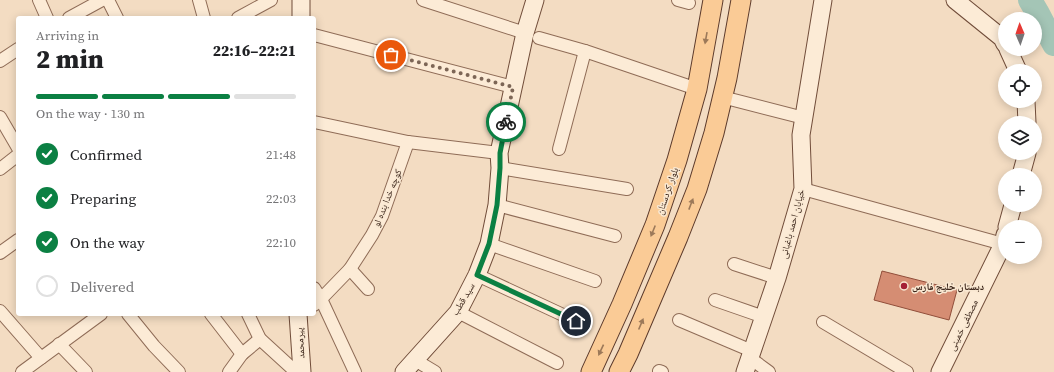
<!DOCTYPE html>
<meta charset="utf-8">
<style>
body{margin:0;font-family:"Source Serif 4","Noto Naskh Arabic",serif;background:#f6f6f6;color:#202124;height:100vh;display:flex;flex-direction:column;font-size:15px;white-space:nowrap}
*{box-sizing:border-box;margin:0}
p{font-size:13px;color:#757577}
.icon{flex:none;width:22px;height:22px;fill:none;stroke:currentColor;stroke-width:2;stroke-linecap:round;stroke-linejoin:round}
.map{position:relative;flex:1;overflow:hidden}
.sheet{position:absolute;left:16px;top:16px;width:300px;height:300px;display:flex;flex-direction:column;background:#fff;border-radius:4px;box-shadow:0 2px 10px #0003}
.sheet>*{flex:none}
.needle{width:26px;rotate:358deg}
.controls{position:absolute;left:998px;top:12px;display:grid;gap:8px}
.controls a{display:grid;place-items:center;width:44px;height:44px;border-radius:50%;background:#fff;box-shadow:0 2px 10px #0003;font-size:20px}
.pin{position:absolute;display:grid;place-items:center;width:34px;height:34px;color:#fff;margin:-17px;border:2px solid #fff;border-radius:50%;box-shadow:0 1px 4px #0007}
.courier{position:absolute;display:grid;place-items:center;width:40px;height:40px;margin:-20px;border:3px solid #0b8043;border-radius:50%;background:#fff;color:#222;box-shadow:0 1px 5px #0007}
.overview em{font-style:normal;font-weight:800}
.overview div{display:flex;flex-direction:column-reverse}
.overview{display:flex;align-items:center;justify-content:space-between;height:68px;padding:0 20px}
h1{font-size:26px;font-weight:800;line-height:30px}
.bar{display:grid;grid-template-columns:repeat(4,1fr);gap:6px 4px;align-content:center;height:48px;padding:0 20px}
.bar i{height:5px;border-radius:3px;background:#e0e0e0}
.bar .selected{background:#0b8043}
.bar p{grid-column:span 4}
ol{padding:0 20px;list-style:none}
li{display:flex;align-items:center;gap:12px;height:44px}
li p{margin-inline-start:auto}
li .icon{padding:4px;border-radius:50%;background:#0b8043;color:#fff;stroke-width:4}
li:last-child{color:#757577}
li i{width:22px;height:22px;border:2px solid #e0e0e0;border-radius:50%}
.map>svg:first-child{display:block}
</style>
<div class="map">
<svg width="1054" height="372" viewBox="0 0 1054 372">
<rect width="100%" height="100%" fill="#f3dcc2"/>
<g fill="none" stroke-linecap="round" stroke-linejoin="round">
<polyline stroke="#a4c5b6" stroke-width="24" points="1030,0 1037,12 1054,44"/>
</g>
<polygon fill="#d58d73" stroke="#914e3a" points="882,271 957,290 949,320 874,300"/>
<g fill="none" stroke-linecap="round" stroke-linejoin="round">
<defs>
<g id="street">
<polyline points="39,0 47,18"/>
<polyline points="108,0 117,18"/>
<polyline points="199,0 204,18"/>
<polyline points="423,0 525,33"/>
<polyline points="678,0 689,3"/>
<polyline points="69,18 102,0"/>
<polyline points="238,18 271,0"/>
<polyline points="314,35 513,87"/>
<polyline points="539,38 585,51 697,89"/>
<polyline points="0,61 18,49"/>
<polyline points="722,97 804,118"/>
<polyline points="0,117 18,148"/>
<polyline points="314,122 408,142 499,153"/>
<polyline points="559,149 585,51"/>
<polyline points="500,168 627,189"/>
<polyline points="0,169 18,155"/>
<polyline points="803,189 1003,244"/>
<polyline points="497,205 615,236"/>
<polyline points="489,244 595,281"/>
<polyline points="0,253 18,240"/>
<polyline points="734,264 777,278"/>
<polyline points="350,269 368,289"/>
<polyline points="477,275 576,321"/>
<polyline points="314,288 321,299 355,372"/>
<polyline points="715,300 764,317"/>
<polyline points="314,305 321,299 350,269 372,235 382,216 408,142"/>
<polyline points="0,311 41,358"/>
<polyline points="458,312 557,363"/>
<polyline points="128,314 154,346 179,372"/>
<polyline points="211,314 242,354"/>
<polyline points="248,314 260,339 296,372"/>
<polyline points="679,320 752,351"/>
<polyline points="823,322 907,372"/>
<polyline points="59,344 86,372"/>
<polyline points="750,358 769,372"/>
<polyline points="415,360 435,372"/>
<polyline points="659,371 662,372"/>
<polyline points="22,372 101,314"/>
<polyline points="229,372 242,354 260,339"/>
</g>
<g id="secondary">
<polyline points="301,0 301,18"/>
<polyline points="955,0 1002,38 1005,44"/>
<polyline points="1008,49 1018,71"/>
<polyline points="1026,101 1027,123"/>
<polyline points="1021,175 1027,153"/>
<polyline points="1007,227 1013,205"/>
<polyline points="298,314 302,372"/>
<polyline points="404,372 458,312 477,275 489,244 497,205 500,168 499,153 525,33 535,0"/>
<polyline points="745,372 777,278 803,189 801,135 823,0"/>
<polyline points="940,372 1003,244 1005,235"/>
</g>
<g id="primary">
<polyline points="591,372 622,304 655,225 677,160 697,89 713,0"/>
<polyline points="619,372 628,354 678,237 697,189 714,133 727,78 741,0"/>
</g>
</defs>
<use href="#street" stroke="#8f6c57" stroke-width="14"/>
<use href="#secondary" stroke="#714d3a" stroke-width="19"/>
<use href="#primary" stroke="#5c3a2b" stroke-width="21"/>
<use href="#street" stroke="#fcebd6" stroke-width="12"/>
<use href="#secondary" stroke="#fcebd6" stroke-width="17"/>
<use href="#primary" stroke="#facb96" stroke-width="19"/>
</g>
<defs><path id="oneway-solid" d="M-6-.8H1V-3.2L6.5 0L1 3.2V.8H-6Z"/></defs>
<g fill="#9c7959">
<use href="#oneway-solid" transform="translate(706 38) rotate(100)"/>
<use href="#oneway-solid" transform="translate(691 204) rotate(-69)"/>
<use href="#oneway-solid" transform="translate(653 231) rotate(112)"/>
<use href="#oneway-solid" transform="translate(641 324) rotate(-67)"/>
<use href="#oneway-solid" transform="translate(601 350) rotate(115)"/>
</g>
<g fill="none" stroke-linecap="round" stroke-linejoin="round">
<polyline stroke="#7d6656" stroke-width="4" stroke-dasharray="0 7.2" points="391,55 513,87 506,122"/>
<polyline stroke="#0b8043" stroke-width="5" points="506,122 500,153 500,168 497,205 489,244 477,275 576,321"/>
</g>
<circle fill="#a52036" stroke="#f9e8d2" stroke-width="1.5" cx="904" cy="286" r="4"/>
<g text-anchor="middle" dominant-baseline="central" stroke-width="3" stroke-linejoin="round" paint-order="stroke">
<g font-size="10" fill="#3d271c" stroke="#f9e8d2">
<text transform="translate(667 191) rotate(-71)">بلوار کردستان</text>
<text transform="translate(387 198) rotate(-68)">کوچه خدا بنده لو</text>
<text transform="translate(792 224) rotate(-75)">خیابان احمد باغبانی</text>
<text transform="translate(463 299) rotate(-59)">سید قطب</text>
<text transform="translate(963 325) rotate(-64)">مصطفی خمینی</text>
<text transform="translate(300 343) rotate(-94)">پیرمحمد</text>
</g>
<g font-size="10" font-weight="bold" fill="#3d271c" stroke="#f9e8d2" text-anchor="start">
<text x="912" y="286">دبستان خلیج فارس</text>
</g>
</g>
</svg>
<div class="controls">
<a><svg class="needle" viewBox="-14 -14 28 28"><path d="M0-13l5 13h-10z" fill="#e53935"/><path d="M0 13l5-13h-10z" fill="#757577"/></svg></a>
<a><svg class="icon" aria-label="locate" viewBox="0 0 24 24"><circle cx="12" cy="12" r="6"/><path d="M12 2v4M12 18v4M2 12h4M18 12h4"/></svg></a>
<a><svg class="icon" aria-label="layers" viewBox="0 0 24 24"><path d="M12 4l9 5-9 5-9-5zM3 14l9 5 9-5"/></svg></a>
<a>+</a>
<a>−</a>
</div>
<div class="pin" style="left:391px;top:55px;background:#ea580c"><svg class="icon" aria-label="bag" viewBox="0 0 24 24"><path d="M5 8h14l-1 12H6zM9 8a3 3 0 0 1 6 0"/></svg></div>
<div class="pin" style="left:576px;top:321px;background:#1f2937"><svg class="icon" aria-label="home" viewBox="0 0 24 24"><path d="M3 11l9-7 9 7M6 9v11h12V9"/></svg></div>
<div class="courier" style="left:506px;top:122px"><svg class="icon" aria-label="bike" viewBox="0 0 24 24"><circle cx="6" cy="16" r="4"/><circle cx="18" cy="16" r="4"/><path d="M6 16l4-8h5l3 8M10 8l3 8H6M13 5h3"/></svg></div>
<section class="sheet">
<div class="overview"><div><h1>2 min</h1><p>Arriving in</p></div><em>22:16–22:21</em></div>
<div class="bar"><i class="selected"></i><i class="selected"></i><i class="selected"></i><i></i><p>On the way · 130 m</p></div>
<ol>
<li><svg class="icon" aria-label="check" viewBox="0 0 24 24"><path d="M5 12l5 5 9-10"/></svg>Confirmed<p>21:48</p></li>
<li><svg class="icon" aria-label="check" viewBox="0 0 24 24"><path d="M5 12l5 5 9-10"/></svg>Preparing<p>22:03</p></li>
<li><svg class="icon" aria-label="check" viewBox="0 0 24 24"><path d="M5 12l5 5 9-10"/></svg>On the way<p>22:10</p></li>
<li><i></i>Delivered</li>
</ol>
</section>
</div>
